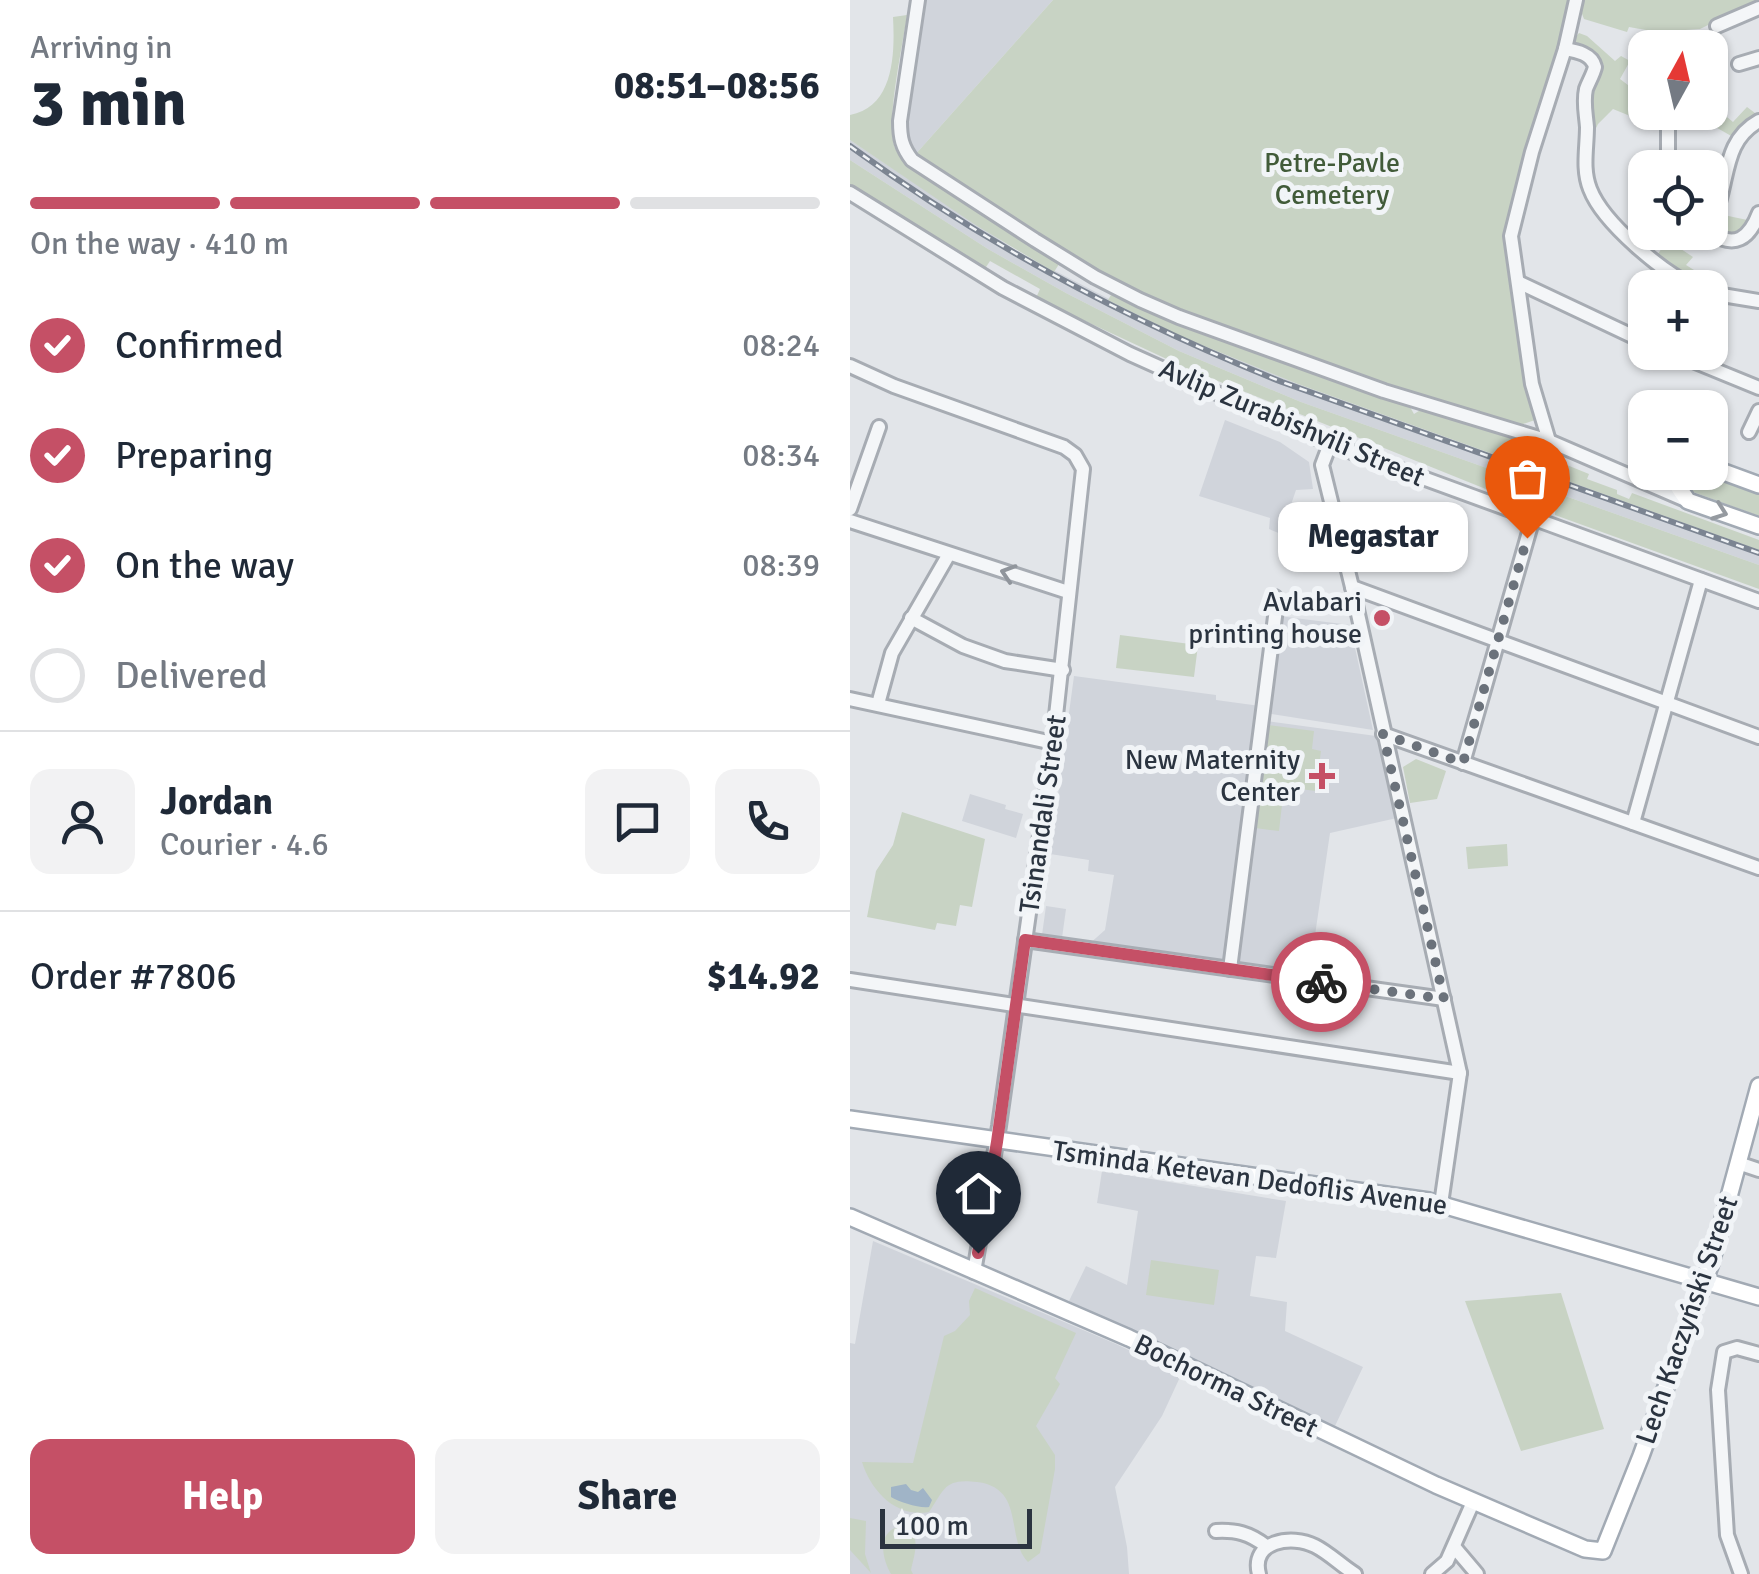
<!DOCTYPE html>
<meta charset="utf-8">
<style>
body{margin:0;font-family:Signika,sans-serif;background:#f2f2f3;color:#1f2937;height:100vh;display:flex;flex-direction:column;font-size:38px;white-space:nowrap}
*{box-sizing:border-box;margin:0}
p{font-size:32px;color:#747a83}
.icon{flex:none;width:55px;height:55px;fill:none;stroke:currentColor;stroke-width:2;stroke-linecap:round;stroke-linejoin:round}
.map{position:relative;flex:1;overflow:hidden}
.side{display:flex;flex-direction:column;background:#fff;width:850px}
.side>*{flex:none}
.needle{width:65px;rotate:8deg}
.controls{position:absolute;left:778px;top:30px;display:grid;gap:20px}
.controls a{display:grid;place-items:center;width:100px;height:100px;border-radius:20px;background:#fff;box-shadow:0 2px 8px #0004;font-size:50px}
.scale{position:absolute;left:30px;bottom:25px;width:152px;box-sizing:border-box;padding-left:10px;border:5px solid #2b3440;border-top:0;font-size:28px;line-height:35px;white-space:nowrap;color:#2b3440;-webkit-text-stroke:8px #f1f4f7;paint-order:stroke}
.pin{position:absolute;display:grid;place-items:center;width:85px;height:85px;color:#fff;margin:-102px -42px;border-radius:50% 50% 50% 0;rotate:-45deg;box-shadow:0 0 10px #0007}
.pin .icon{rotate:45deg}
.courier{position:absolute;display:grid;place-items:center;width:100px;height:100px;margin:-50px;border:8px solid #c55066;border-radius:50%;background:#fff;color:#222;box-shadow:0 2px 12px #0007}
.bubble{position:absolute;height:70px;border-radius:20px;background:#fff;box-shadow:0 2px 8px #0004;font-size:32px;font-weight:800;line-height:70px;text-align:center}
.summary em{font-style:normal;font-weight:800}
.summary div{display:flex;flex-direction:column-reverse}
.summary{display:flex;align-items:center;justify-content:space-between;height:170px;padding:0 30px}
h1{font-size:65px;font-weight:800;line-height:75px}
.bar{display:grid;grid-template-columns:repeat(4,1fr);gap:15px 10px;align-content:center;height:120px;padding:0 30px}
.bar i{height:12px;border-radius:8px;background:#e0e1e3}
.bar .on{background:#c55066}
.bar p{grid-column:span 4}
.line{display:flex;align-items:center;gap:25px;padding:0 30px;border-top:2px solid #e0e1e3}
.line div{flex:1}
.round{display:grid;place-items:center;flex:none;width:105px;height:105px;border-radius:20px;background:#f2f2f3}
ol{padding:0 30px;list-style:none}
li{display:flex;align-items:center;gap:30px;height:110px}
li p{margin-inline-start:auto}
li .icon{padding:10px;border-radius:50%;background:#c55066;color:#fff;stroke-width:4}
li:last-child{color:#747a83}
li i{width:55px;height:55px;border:5px solid #e0e1e3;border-radius:50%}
.button{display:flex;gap:20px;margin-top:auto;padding:20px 30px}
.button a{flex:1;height:115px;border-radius:20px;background:#c55066;color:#fff;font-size:40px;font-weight:800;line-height:115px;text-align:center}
.button a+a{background:#f2f2f3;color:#1f2937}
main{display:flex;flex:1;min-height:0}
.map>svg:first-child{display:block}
</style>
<main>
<section class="side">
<div class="summary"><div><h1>3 min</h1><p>Arriving in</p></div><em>08:51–08:56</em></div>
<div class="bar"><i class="on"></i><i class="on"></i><i class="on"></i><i></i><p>On the way · 410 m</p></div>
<ol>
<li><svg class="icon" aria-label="check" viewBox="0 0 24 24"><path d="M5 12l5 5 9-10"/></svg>Confirmed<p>08:24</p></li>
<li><svg class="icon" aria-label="check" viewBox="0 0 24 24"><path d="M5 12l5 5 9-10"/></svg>Preparing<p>08:34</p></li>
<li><svg class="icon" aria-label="check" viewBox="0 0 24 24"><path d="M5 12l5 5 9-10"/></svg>On the way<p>08:39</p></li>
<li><i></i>Delivered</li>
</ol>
<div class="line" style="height:180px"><a class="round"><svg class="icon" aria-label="person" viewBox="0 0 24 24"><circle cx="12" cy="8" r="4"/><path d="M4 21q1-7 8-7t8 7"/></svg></a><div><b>Jordan</b><p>Courier · 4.6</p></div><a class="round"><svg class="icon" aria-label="chat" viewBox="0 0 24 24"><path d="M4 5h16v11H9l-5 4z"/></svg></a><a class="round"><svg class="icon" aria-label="phone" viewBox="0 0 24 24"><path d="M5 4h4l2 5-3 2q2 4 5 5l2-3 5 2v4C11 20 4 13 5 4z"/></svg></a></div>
<div class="line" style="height:130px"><div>Order #7806</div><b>$14.92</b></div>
<div class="button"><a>Help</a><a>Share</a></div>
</section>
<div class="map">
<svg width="909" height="1574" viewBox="0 0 909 1574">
<rect width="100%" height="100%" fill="#e2e5e9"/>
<g fill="#d0d4db">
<polygon points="73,0 203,0 64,156 56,142 55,124"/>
<polygon points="0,140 167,251 332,337 448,384 909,550 909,565 451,402 329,351 216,293 138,249 0,160"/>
<polygon points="375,420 430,442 459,462 463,489 446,490 431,534 419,529 420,518 349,496"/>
<polygon points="429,616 500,625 523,730 415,713"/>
<polygon points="224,676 366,695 366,700 410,706 416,721 526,736 547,818 480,833 459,976 238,945 255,930 264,875 238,871 239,860 200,854"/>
<polygon points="120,794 156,805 155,809 173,814 166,838 112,821"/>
<polygon points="196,906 216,909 212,938 192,935"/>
<polygon points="252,1171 436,1201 426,1258 406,1256 400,1296 437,1302 435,1331 513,1367 485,1426 219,1301 236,1266 277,1285 288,1211 247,1203"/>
<polygon points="23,1241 266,1344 331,1375 312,1416 265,1487 277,1547 279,1574 0,1574 0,1343 5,1344"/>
</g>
<g fill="#c8d3c4">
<polygon points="203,0 721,0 718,24 657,228 688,415 685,420 670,425 488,372 324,310 263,279 64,156"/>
<polygon points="730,0 909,0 850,29 807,32 779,27 777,32 734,19 729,6"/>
<path d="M57,15c-4,30 -22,108 -12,133 3,7 10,13 15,19l151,94 -7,11 -80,-48 -124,-84v-25c44,-8 45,-61 43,-98z"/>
<path d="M729,33l8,3 28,25 6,-5 9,5 -10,18 25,19 -10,20 -22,-9 -15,15 -7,14c-2,-28 -4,-50 13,-73l-19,-17 -14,-5z"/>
<polygon points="860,103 883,122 897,107 909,116 883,137 841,113 860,112"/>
<polygon points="0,160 138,249 216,293 329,351 451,402 909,565 909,589 705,515 706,499 696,495 688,510 338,369 186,298 190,289 140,261 134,270 0,188"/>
<polygon points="869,214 902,221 898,228 880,236 862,229"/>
<polygon points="823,233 841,233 831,249 843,257 836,265 852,275 849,283 807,255"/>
<polygon points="261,295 354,335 547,402 560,407 564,414 572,409 695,449 692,461 705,465 707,461 739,474 737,479 767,490 767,494 779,499 782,493 909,540 909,550 448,384 332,337 258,300"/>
<polygon points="847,473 854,473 909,491 909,516 843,492 839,485 842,476"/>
<polygon points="270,635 348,645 344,677 266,668"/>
<polygon points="418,725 464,731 462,749 471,751 466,791 434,787 429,831 405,828"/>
<polygon points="566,759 596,771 587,799 560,803 553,767"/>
<polygon points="52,812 135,839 122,907 110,905 106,926 87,923 85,930 17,917 26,871 43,845"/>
<polygon points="657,844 658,866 618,869 616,847"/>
<polygon points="301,1260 369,1270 364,1305 296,1295"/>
<path d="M125,1288l101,45 -21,45 5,6 -24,42 19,29v14l-15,84 -12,9c-23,-23 -2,-74 -51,-80 -33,-4 -32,7 -48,30 -33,6 -58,-21 -67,-50l51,1 31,-127 11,-5 15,-16 -1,-14z"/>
<polygon points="711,1293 754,1429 671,1451 615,1301"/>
<polygon points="0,1518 16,1521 15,1554 21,1573 0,1550"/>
<path d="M52,1526l8,2c10,13 4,28 1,42l2,4h-22c-10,-18 -14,-44 11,-48z"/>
</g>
<path fill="#a0b4c7" d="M56,1484l5,6 7,2 5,-4 9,12 -3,7c-8,2 -30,-5 -38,-10v-10z"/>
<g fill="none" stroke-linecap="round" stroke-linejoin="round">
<defs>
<g id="minor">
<path d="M68,0l-18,121c0,17 2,26 12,39l123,80 60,37 45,23 39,17 205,74 165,50 139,60"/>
<polyline points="867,26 909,8"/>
<path d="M715,49c12,2 27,5 30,18 -2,8 -6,14 -9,22 -3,13 0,25 1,38 0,21 -5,42 3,62 13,34 74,85 107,99"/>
<polyline points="889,64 909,58"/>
<polyline points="818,119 818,168"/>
<polyline points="0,193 153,288 280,354 480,444 909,601"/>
<path d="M860,223c21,-35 9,-80 49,-102"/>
<path d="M859,232c26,17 40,7 50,-19"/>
<polyline points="668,282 795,342"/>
<polyline points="860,293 909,301"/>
<polyline points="821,352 909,388"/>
<polyline points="0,366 44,386 214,447 225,455 233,469 203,743 149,1126 124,1272"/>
<polyline points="899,432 909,411"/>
<polyline points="699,441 682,384 661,236 682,152 715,49 726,0"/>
<polyline points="480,444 472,465 502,587 610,1073 591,1204"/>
<polyline points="783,474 813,472"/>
<polyline points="0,509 29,427"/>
<polyline points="0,521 218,592"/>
<polyline points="502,587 909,737"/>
<polyline points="61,618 113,646 155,661 213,670"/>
<polyline points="0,699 203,743"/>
<polyline points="28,704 42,653 99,554"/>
<polyline points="533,734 909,868"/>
<polyline points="613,763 683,518"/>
<polyline points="783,823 851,580"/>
<polyline points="175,940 594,999"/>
<polyline points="380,969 427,601 425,597"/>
<polyline points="0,980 610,1073"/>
<polyline points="888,1163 909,1170"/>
<path d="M366,1531c20,-1 33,2 50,15"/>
<polyline points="605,1548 627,1574"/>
<path d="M409,1574c-9,-33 33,-40 56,-28 14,7 27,20 40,28"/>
<polyline points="582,1574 597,1561 623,1502"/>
<polyline points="891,1574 877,1535 868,1390 874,1352 887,1348 909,1354"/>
</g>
<g id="major">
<polyline points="860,467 909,485"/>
<polyline points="834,472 829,488 838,501 909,526"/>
<polyline points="0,1119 579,1201 909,1297"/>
<polyline points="0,1217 279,1338 586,1485 735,1549 753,1551 791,1456 861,1263 909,1086"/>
</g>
</defs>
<use href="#minor" stroke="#a7acb3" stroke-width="18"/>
<use href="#major" stroke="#a2aab4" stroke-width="20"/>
<use href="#minor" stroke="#f4f6f8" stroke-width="12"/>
<use href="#major" stroke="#fff" stroke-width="15"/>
<defs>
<path id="rail" d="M0,146c133,97 279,175 432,236l477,171"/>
</defs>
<use href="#rail" stroke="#7c8592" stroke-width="6"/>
<use href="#rail" stroke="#f1f4f7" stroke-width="2.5" stroke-dasharray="8" stroke-linecap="butt"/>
</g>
<defs><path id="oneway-chevron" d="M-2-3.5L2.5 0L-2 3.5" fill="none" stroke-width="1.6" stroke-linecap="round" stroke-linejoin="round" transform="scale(2.5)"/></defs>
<use stroke="#959aa0" href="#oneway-chevron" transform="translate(870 512) rotate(20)"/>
<use stroke="#90959c" href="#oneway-chevron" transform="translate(158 573) rotate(-162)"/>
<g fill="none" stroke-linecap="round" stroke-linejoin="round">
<polyline stroke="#6b727b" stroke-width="10" stroke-dasharray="0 18" points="471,982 594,999 533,734 613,763 677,538"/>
<polyline stroke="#c55066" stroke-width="12" points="128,1253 147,1142 175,940 471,982"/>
</g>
<g fill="#c55066" stroke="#f1f4f7" stroke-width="4">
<circle cx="532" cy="618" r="10"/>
<path d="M467 761h10v10h10v10h-10v10h-10v-10h-10v-10h10z"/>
</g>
<g text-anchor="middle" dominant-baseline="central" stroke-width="10" stroke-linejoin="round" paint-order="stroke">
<g font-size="28" fill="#415b39" stroke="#f1f4f7">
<text x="482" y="163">Petre-Pavle<tspan x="482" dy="32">Cemetery</tspan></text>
</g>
<g font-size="28" fill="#2b3440" stroke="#f1f4f7">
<text transform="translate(442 423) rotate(23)">Avlip Zurabishvili Street</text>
<text transform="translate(193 814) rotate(-82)">Tsinandali Street</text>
<text transform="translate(400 1178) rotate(8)">Tsminda Ketevan Dedoflis Avenue</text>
<text transform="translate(837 1320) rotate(-71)">Lech Kaczyński Street</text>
<text transform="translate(376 1386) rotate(26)">Bochorma Street</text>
</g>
<g font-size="28" fill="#2b3440" stroke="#f1f4f7" text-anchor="end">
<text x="512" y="602">Avlabari<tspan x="512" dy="32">printing house</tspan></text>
<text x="450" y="760">New Maternity<tspan x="450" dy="32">Center</tspan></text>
</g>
</g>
</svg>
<div class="controls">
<a><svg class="needle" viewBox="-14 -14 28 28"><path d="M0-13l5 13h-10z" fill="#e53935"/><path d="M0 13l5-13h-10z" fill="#747a83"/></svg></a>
<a><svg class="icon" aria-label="locate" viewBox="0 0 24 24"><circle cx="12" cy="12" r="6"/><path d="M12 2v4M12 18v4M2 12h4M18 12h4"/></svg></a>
<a>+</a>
<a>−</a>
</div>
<div class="scale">100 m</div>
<div class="pin" style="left:677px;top:538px;background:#ea580c"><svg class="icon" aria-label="bag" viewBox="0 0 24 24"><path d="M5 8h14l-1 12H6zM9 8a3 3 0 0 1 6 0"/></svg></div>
<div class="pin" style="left:128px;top:1253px;background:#1f2937"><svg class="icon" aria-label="home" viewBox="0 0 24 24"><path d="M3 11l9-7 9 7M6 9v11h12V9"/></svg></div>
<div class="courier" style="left:471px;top:982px"><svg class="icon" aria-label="bike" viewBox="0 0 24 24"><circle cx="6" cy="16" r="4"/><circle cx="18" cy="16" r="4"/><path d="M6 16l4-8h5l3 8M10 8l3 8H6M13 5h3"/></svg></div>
<div class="bubble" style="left:428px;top:502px;width:190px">Megastar</div>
</div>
</main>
